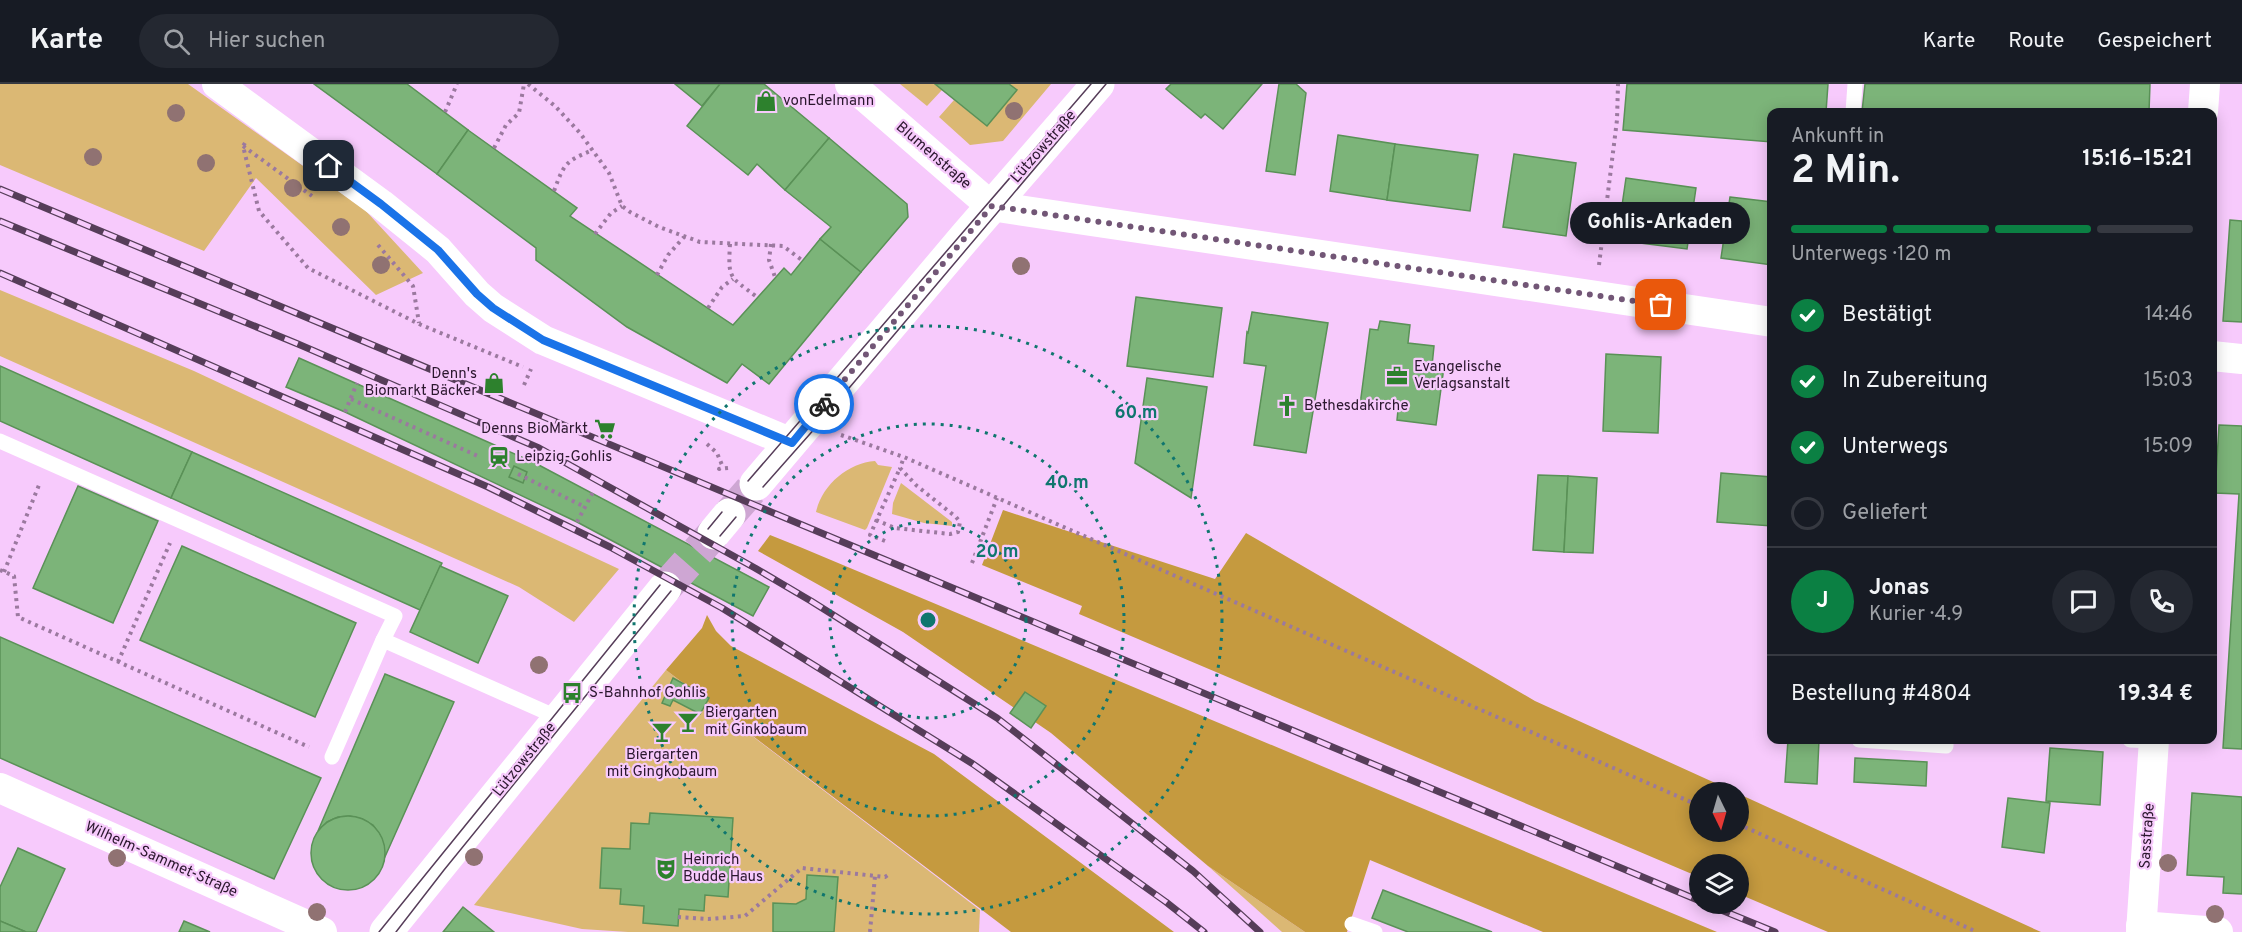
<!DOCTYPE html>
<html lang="de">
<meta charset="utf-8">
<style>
body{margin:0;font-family:Overpass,sans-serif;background:#242831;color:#f1f3f6;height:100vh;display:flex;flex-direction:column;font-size:22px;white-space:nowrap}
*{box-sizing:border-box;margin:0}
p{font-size:20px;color:#9ea1a6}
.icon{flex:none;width:33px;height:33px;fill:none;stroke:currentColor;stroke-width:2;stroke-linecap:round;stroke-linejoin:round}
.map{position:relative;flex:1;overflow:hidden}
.side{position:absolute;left:1767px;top:24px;width:450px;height:636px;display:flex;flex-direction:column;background:#171b24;border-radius:12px;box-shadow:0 3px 15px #0003}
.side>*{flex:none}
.needle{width:39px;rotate:175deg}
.controls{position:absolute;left:1689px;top:698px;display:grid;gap:12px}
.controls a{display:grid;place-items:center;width:60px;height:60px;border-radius:50%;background:#171b24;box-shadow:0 3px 15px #0003;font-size:30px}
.pin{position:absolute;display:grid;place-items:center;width:51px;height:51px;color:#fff;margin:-26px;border-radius:12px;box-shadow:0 3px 9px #0006}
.courier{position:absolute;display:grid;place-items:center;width:60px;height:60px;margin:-30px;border:4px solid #1a73e8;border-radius:50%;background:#fff;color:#222;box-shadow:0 2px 8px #0007}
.bubble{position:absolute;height:42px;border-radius:21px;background:#171b24;box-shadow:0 3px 15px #0003;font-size:20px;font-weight:700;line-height:42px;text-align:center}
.summary em{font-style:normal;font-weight:700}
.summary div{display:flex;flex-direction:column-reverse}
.summary{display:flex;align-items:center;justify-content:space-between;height:102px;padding:0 24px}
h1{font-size:39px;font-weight:700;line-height:45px}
.bar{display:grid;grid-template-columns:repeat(4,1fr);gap:9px 6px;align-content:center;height:72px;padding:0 24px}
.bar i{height:8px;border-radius:4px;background:#363941}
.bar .active{background:#0b8043}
.bar p{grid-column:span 4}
.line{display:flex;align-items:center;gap:15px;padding:0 24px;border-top:2px solid #363941}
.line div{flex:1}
.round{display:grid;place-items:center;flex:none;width:63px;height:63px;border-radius:32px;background:#242831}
ol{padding:0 24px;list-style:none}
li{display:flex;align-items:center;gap:18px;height:66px}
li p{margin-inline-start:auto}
li .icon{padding:6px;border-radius:50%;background:#0b8043;color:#fff;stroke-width:4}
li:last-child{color:#9ea1a6}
li i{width:33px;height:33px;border:3px solid #363941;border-radius:50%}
header{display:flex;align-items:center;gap:36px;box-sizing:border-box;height:84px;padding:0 30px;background:#171b24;border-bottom:2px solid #363941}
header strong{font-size:28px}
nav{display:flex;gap:33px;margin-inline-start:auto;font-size:21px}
.search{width:420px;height:54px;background:#242831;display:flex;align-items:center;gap:15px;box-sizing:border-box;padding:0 21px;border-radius:33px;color:#9ea1a6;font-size:22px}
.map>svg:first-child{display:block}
</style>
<header>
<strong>Karte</strong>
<div class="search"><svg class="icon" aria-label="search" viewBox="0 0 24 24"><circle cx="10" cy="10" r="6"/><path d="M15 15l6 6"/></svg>Hier suchen</div>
<nav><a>Karte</a><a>Route</a><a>Gespeichert</a></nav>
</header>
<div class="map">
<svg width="2242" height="848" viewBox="0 0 2242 848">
<rect width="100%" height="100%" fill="#f7cafc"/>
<g fill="#dbb874">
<polygon points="0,0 188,0 365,126 423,189 376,211 256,94 204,167 0,81"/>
<polygon points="900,0 935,0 942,6 927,22"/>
<polygon points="1009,0 1051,0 1003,57 970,61 939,33 954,16 987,42 1016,7"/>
<polygon points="0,206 194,287 619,485 574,538 519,503 0,272"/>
<path d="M875,377l3,4 14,2 -25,61 -2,2 -49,-18c6,-27 32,-49 59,-51z"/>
<polygon points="901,399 952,438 952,442 924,439 892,430 893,419"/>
<polygon points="666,586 980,826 979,848 628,848 582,845 474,821"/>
<polygon points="1208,782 1305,848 1282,848"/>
</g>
<g fill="#c59a3f">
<polygon points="1003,426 1215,495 1246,449 1535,617 1735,708 1700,708 1700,747 1738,747 1739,710 2041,848 1828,848 1739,810 1738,780 1700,780 1699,793 1079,530 1082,522 982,481"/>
<polygon points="770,451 800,463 1717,848 1543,848 1370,776 1347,848 1305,848 1208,782 1051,649 903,548 758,467"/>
<polygon points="707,531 716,547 731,562 934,670 1174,848 1011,848 666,586 702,544"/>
</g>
<g fill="#7cb479" stroke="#5a9157" stroke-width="1.5">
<polygon points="314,0 407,0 468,46 437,90"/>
<polygon points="675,0 720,0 702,22"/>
<polygon points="720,0 764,0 829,54 785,106 757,80 748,91 687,42"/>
<polygon points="935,0 1009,0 1017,6 987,42"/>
<polygon points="1171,0 1262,0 1223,45 1205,30 1201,34 1166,5"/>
<polygon points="1279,0 1296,0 1306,9 1295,91 1266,87"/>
<polygon points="1627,0 1828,0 1826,28 1772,28 1772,58 1623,46"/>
<polygon points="1865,0 2150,0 2149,28 1862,28"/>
<polygon points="468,46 577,124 570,132 733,241 784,184 791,191 820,155 861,188 769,300 742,280 727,299 627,243 536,176 536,164 437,90"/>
<polygon points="1338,51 1395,60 1387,116 1330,107"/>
<polygon points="829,54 907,120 908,133 861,188 820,155 831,143 785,106"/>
<polygon points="1395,60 1478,71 1470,127 1387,116"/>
<polygon points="1514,70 1576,79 1566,152 1503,143"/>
<polygon points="1626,94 1696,104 1687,165 1617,156"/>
<polygon points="1730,113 1772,118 1772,181 1721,174"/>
<polygon points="2230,136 2242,137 2242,238 2223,237"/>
<polygon points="1136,213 1222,224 1213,293 1127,282"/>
<polygon points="1252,228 1328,239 1306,369 1254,361 1266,282 1244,279 1247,248 1248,249"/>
<polygon points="1380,237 1410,241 1408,259 1434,262 1432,282 1444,283 1436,341 1397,336 1398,326 1360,321 1370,245 1378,246"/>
<polygon points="1606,270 1661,273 1658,349 1603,347"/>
<polygon points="299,274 535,379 769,503 753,532 577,438 345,328 286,303"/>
<polygon points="0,282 192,368 171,414 0,337"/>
<polygon points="1147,294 1207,303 1191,414 1135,379"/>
<polygon points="2219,341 2242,342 2242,665 2223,664 2239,410 2215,409"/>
<polygon points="192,368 442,479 420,526 171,414"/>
<polygon points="514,382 527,388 523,399 509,393"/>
<polygon points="1721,389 1772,393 1772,442 1717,438"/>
<polygon points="1538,391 1568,392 1564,468 1533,466"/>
<polygon points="1568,392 1597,394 1593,469 1564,468"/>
<polygon points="78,402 158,437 113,539 33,504"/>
<polygon points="182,462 356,539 315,633 140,556"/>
<polygon points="440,482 508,512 478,579 410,548"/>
<polygon points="0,553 321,694 274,795 0,674"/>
<polygon points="385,590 454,618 384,775 384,763 380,751 373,741 362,735 350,732 338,733 327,738 318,747"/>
<polygon points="673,594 709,614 700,630 673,616 670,622 662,619"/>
<polygon points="1025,608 1046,622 1031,644 1010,629"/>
<polygon points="1788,656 1819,656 1817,700 1785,698"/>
<polygon points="2050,664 2103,668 2100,721 2046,717"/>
<polygon points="1855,674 1927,678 1926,702 1854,698"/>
<polygon points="2192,709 2242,713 2242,810 2223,809 2224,793 2187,791"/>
<polygon points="2008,714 2050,719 2044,769 2002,763"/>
<polygon points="650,729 733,734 728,813 705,811 704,827 679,825 678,842 643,839 644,822 620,820 621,805 600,804 602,764 630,765 631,739 649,740"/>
<circle cx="348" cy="769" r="37"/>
<polygon points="18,764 65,785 36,848 26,848 0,837 0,803"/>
<polygon points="807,791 838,793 834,848 773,848 773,819 796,820 806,815"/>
<polygon points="1383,806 1492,848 1408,848 1372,834"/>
<polygon points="463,823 494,848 443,848"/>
<polygon points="0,837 26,848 0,848"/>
<polygon points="184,837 210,848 179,848"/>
</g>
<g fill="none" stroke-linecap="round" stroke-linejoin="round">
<g stroke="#cea6d3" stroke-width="33" stroke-dasharray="33 16" stroke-linecap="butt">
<polyline points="729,431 756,400"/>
<polyline points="665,504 714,449"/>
</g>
<g stroke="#9b799f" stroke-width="4" stroke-dasharray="3 4.5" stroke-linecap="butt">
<polyline points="528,0 555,22 580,49 609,89 622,122 630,128 659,143 700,158 783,162 803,177"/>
<polyline points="445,28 457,0"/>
<polyline points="245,59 243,62 259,127 308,184 419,240 523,283"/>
<polyline points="243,62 312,112"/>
<polyline points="494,64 506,41 519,29 524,0"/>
<path d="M554,107c10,-27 11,-30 39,-41"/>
<polyline points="595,150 611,129 622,122"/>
<path d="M730,160c-2,35 -1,32 27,53"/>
<polyline points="771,160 769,176 775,193"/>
<polyline points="378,161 413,202 419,239"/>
<polyline points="1599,181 1617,36 1618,0"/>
<polyline points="657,191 668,171 684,153"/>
<polyline points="708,224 722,203 733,195"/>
<polyline points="524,301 531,285"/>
<polyline points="351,315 480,373"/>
<polyline points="345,328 357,299"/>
<polyline points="841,351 904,373 1700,722"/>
<polyline points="707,360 717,369 722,381 719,385 728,384"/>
<polyline points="518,390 585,423"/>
<polyline points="876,436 895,444 950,450 958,448 960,438 956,433 917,402 900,384 904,373"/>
<polyline points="577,438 593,408"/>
<polyline points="885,457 870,451 900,384"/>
<polyline points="972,479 997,414"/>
<polyline points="0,486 14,492 18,533 309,663"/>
<polyline points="4,488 39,401"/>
<polyline points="118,578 170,459"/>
<polyline points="1738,740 1977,848"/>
<polyline points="678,833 708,835 745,832 802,784 885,793 891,789"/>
<polyline points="870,848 875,792"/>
</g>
<g stroke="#fff" stroke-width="15">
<polyline points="1853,28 1855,0"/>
<polyline points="0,357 395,532 383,556"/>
<polyline points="1859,656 1946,662 1946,656"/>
<polyline points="2130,656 2154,657"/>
<polyline points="332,673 383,556 559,634"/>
<polyline points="1352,840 1375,848"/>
</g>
<g stroke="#fff" stroke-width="30">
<polyline points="217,0 381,120 438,166 477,210 493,224 543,256 792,359"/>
<polyline points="850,0 991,122 1772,238"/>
<polyline points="2203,28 2205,0"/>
<polyline points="2212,272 2242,275"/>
<polyline points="0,704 322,848"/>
<polyline points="2141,842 2218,848"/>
<polyline points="2141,848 2154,656"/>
</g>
<g stroke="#fff" stroke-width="33">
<polyline points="756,400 966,152 1098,0"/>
<polyline points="714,449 729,431"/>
<polyline points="386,848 665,504"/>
</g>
<g stroke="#563d59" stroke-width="1.5">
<polyline points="748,397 1091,0"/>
<polyline points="763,403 817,342 1106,0"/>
<polyline points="708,445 722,428"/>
<polyline points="720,452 736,433"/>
<polyline points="379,848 660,501"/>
<polyline points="396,848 444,786 671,507"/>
</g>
<defs>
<g id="rail">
<polyline points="0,105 1700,817"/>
<polyline points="0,137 298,260 539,364 755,484 811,517 997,634 1193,787 1260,848"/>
<polyline points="0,189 488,403 610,463 722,524 973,680 1166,818 1204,848"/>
<polyline points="1704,819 1775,848"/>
</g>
</defs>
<use href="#rail" stroke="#563d59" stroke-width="7"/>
<use href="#rail" stroke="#f7cafc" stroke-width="4.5" stroke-dasharray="14" stroke-linecap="butt"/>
</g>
<g fill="#907272">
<circle cx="1014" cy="27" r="9"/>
<circle cx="176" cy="29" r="9"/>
<circle cx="93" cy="73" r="9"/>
<circle cx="206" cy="79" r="9"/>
<circle cx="293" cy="104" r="9"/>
<circle cx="341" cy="143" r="9"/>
<circle cx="381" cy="181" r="9"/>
<circle cx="1021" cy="182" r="9"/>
<circle cx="539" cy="581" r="9"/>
<circle cx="474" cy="773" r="9"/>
<circle cx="117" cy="774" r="9"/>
<circle cx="2168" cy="779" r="9"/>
<circle cx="317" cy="828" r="9"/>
<circle cx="2215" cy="830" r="9"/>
</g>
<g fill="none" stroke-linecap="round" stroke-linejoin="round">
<polyline stroke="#725676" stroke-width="6" stroke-dasharray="0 10.8" points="824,320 992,122 1661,221"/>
<polyline stroke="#1a73e8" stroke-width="8" points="329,82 381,120 438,166 477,210 493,224 543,256 792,359 824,320"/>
</g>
<g fill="none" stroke="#0f766e" stroke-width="3" stroke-dasharray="3 6">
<circle cx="928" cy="536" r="98"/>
<circle cx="928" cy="536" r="196"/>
<circle cx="928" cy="536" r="294"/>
</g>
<defs>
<symbol id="shop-bare" viewBox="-9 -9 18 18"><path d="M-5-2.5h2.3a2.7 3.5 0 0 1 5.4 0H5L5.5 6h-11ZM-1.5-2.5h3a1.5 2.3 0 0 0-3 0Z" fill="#2d812d" stroke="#f7cafc" stroke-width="2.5" paint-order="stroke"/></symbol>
<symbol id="office-bare" viewBox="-9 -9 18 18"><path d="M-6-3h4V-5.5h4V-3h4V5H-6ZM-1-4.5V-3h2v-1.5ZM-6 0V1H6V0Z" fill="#2d812d" stroke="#f7cafc" stroke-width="2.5" paint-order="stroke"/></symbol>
<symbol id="church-bare" viewBox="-9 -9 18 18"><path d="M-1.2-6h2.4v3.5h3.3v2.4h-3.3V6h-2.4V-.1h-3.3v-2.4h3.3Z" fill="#2d812d" stroke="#f7cafc" stroke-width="2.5" paint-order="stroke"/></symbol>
<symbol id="supermarket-bare" viewBox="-9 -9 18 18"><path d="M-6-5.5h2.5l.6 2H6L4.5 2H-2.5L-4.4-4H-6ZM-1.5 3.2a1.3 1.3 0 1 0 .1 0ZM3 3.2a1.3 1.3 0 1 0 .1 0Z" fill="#2d812d" stroke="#f7cafc" stroke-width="2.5" paint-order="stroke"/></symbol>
<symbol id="station-bare" viewBox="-9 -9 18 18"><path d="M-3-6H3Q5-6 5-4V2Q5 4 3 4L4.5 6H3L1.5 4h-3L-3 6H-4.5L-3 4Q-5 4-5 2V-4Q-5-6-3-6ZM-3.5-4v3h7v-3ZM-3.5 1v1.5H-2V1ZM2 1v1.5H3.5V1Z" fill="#2d812d" stroke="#f7cafc" stroke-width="2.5" paint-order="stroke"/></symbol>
<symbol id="bus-bare" viewBox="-9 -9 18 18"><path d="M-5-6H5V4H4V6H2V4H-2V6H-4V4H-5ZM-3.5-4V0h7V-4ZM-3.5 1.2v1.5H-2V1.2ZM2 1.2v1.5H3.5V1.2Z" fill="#2d812d" stroke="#f7cafc" stroke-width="2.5" paint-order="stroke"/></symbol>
<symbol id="bar-bare" viewBox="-9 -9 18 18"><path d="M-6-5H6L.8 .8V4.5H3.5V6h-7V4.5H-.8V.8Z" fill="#2d812d" stroke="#f7cafc" stroke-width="2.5" paint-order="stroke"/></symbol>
<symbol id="theatre-bare" viewBox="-9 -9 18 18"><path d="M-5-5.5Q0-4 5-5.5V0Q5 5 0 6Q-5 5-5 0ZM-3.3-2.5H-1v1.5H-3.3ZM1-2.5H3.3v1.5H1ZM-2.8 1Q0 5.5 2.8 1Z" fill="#2d812d" stroke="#f7cafc" stroke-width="2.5" paint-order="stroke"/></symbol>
</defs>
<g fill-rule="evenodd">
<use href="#shop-bare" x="751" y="2" width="30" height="30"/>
<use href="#office-bare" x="1382" y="277" width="30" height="30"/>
<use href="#shop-bare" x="479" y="284" width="30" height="30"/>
<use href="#church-bare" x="1272" y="307" width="30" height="30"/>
<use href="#supermarket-bare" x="590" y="330" width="30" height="30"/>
<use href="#station-bare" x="484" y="358" width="30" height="30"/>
<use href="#bus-bare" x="557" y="594" width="30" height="30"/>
<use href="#bar-bare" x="673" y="623" width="30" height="30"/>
<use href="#bar-bare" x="647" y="633" width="30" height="30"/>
<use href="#theatre-bare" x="651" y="770" width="30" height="30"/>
</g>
<g text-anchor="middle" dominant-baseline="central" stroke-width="4.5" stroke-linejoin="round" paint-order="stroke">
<g font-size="15" fill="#2b172e" stroke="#f7cafc" text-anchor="start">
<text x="783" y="17">vonEdelmann</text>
<text x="1414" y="283">Evangelische<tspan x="1414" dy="17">Verlagsanstalt</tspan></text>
<text x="477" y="290" text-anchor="end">Denn's<tspan x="477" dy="17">Biomarkt Bäcker</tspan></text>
<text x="1304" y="322">Bethesdakirche</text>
<text x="588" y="345" text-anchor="end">Denns BioMarkt</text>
<text x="516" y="373">Leipzig-Gohlis</text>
<text x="589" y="609">S-Bahnhof Gohlis</text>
<text x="705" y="629">Biergarten<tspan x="705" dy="17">mit Ginkobaum</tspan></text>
<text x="662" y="671" text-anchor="middle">Biergarten<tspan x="662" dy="17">mit Gingkobaum</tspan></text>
<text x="683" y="776">Heinrich<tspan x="683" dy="17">Budde Haus</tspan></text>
</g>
<g font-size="15" fill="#2b172e" stroke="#f7cafc">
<text transform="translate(1044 63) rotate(-49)">Lützowstraße</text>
<text transform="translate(933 72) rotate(41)">Blumenstraße</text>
<text transform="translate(525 676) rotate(-51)">Lützowstraße</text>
<text transform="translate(2148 752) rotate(-86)">Sasstraße</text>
<text transform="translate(161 776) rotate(24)">Wilhelm-Sammet-Straße</text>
</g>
</g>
<circle cx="928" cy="536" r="9" fill="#0f766e" stroke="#f7cafc" stroke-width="3"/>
<g font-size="18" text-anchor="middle" font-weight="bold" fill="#0f766e" stroke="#f7cafc" stroke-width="4.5" stroke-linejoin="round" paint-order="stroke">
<text x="1136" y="334">60 m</text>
<text x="1067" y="404">40 m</text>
<text x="997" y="473">20 m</text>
</g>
</svg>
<div class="controls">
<a><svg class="needle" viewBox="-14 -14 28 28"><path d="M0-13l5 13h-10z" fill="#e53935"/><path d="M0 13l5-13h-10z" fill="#9ea1a6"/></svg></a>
<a><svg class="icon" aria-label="layers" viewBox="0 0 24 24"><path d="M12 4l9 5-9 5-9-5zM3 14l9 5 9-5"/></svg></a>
</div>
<div class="pin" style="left:1661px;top:221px;background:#ea580c"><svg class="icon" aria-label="bag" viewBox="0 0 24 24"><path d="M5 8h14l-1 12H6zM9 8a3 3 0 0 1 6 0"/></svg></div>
<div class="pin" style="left:329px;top:82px;background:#1f2937"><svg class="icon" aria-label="home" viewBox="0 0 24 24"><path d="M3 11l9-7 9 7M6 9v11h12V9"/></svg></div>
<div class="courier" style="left:824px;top:320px"><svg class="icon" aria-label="bike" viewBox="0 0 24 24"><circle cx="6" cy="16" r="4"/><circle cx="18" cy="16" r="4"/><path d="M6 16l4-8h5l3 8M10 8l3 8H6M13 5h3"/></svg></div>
<div class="bubble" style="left:1570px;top:118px;width:180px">Gohlis-Arkaden</div>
<section class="side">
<div class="summary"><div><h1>2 Min.</h1><p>Ankunft in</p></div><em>15:16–15:21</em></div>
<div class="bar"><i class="active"></i><i class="active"></i><i class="active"></i><i></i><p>Unterwegs · 120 m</p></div>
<ol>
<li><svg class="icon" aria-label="check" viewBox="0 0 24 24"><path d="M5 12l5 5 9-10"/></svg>Bestätigt<p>14:46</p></li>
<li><svg class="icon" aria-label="check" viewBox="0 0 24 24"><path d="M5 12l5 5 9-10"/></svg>In Zubereitung<p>15:03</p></li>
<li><svg class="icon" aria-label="check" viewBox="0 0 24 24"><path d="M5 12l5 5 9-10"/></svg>Unterwegs<p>15:09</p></li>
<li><i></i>Geliefert</li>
</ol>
<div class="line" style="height:108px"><b class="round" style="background:#0b8043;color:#fff">J</b><div><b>Jonas</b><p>Kurier · 4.9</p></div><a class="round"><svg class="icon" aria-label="chat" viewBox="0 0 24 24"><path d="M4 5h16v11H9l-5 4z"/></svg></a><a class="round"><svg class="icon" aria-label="phone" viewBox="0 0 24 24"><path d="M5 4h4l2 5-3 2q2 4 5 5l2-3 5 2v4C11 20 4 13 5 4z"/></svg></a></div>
<div class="line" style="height:78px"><div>Bestellung #4804</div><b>19.34 €</b></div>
</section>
</div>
